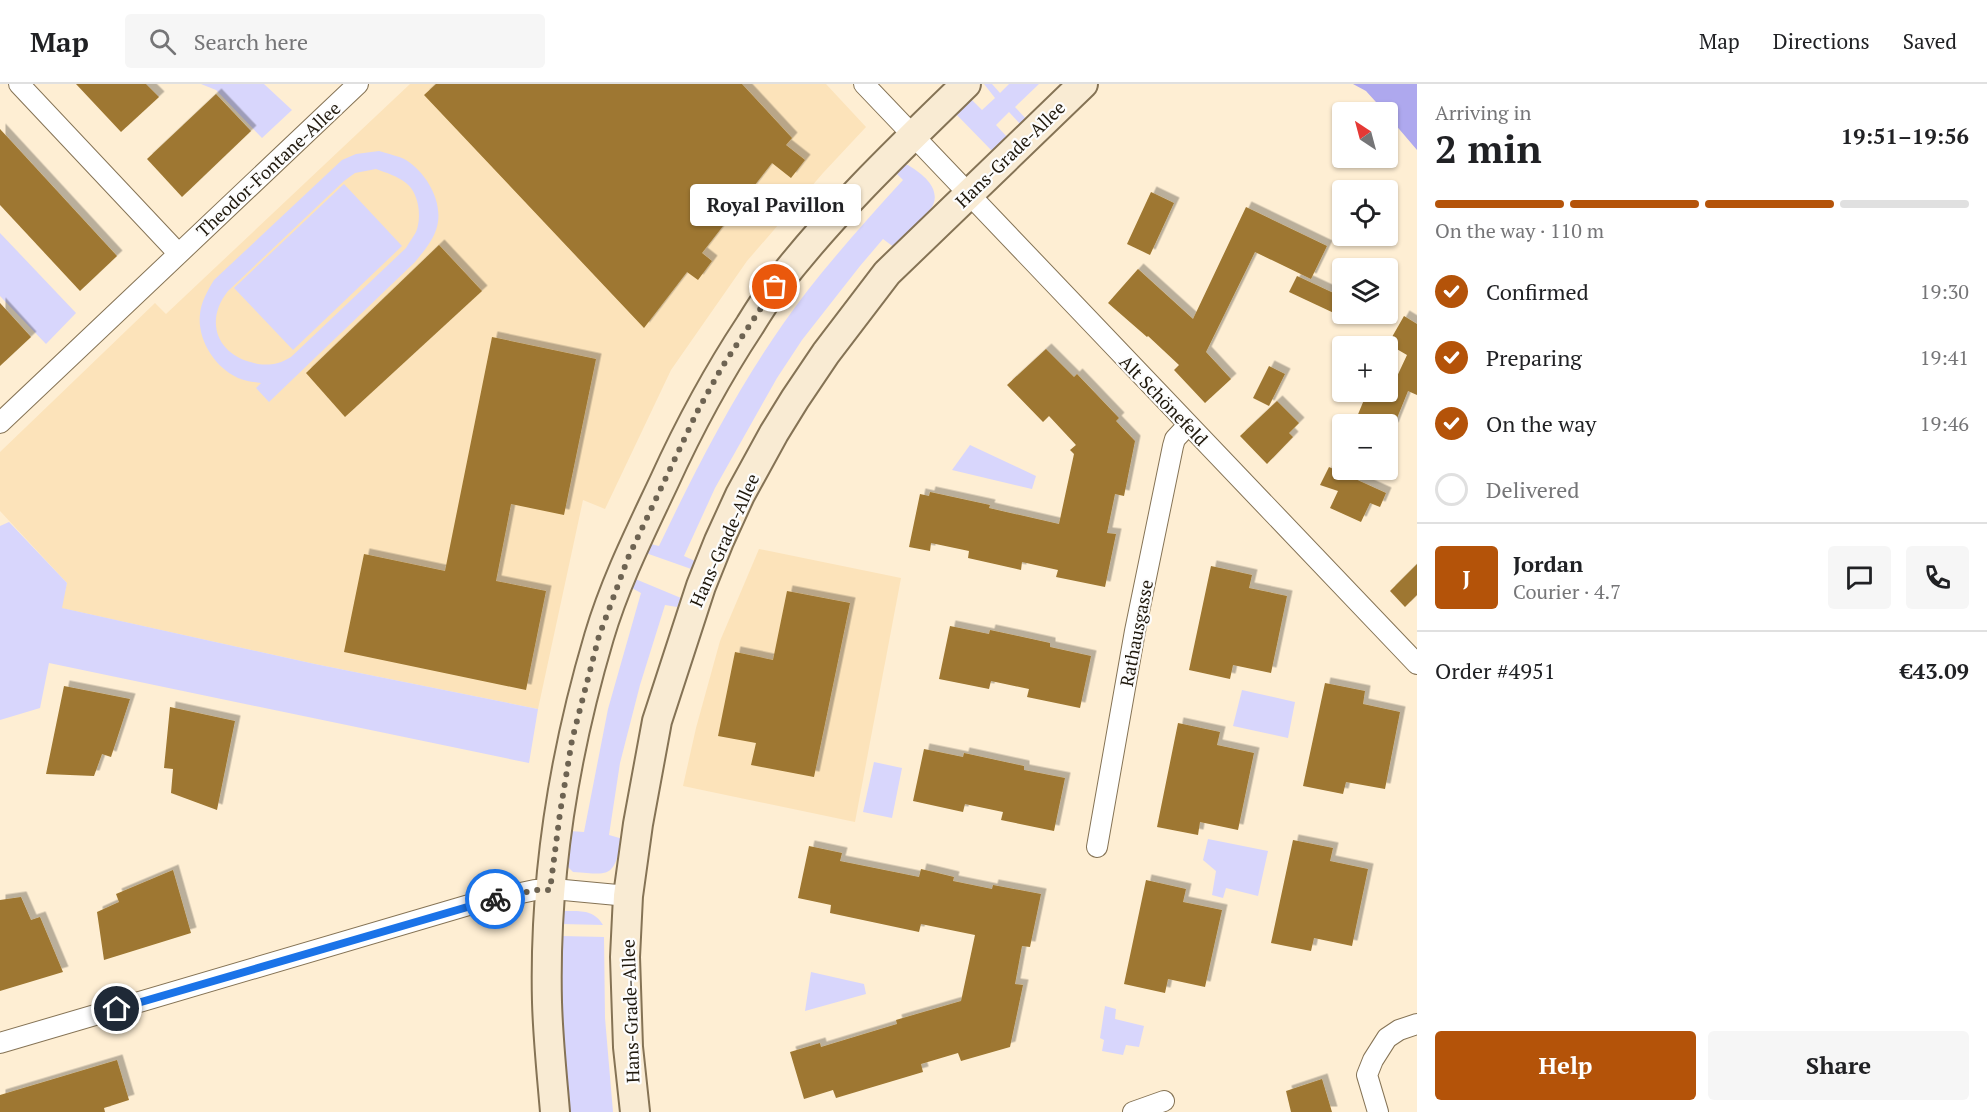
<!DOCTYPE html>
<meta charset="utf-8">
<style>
body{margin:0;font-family:"PT Serif",serif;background:#f6f6f6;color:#202124;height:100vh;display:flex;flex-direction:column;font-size:22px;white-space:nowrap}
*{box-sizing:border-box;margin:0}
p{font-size:20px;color:#757577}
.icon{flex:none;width:33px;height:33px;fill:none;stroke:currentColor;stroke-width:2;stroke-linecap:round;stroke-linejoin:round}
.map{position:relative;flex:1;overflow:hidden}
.drawer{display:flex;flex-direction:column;background:#fff;width:570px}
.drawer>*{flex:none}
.needle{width:39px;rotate:324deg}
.controls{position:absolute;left:1332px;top:18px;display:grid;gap:12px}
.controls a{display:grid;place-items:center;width:66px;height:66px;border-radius:6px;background:#fff;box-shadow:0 2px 4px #0004;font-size:30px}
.pin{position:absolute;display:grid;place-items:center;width:51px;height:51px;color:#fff;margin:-26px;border:3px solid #fff;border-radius:50%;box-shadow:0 2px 6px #0007}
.courier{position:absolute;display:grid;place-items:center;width:60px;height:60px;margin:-30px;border:4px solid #1a73e8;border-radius:50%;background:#fff;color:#222;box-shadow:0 2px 8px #0007}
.bubble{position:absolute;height:42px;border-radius:6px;background:#fff;box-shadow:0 2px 4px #0004;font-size:20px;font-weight:700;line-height:42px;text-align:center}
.summary em{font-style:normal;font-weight:700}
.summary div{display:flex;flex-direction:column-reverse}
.summary{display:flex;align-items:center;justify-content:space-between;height:102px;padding:0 18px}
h1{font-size:39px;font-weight:700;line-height:45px}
.bar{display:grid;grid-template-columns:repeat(4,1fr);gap:9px 6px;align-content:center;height:72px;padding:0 18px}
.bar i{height:8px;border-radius:4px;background:#e0e0e0}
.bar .current{background:#b45309}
.bar p{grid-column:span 4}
.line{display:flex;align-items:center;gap:15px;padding:0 18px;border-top:2px solid #e0e0e0}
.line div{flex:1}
.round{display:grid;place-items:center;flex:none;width:63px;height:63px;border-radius:6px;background:#f6f6f6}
ol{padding:0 18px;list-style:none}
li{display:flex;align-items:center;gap:18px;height:66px}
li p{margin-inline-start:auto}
li .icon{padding:6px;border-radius:50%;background:#b45309;color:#fff;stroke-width:4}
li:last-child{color:#757577}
li i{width:33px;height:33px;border:3px solid #e0e0e0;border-radius:50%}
.cta{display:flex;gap:12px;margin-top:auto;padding:12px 18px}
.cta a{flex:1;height:69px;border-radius:6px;background:#b45309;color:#fff;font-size:24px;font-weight:700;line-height:69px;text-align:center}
.cta a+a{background:#f6f6f6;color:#202124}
header{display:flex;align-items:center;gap:36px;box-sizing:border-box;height:84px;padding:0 30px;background:#fff;border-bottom:2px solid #e0e0e0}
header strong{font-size:28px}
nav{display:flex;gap:33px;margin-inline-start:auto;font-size:21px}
.search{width:420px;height:54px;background:#f6f6f6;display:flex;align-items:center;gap:15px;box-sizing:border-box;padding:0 21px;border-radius:6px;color:#757577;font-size:22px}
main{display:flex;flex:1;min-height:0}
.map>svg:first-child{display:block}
</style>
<header>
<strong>Map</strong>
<div class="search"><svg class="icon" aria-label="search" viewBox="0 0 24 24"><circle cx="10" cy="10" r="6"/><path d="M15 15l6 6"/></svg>Search here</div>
<nav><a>Map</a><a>Directions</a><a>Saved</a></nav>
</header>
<main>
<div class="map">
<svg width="1417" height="1028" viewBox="0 0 1417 1028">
<defs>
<filter id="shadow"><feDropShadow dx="5.5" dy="-5.5" stdDeviation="0" flood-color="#0004"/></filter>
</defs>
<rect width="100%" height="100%" fill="#feeed3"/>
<g fill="#fce3ba">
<polygon points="410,0 826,0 866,43 823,89 747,177 671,286 605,425 583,416 538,625 315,580 61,524 67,499 0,427 0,368 155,219 166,230"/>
<polygon points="759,465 901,494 855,738 683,702 696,644 720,557"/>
</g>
<g fill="#d8d6fc" fill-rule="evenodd">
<polygon points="201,0 264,0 292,26 262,54 216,6"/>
<polygon points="984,0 992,0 1000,9 1009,0 1039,0 1015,23 1027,36 1021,41 1009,28 996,41 1008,54 993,68 954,28 970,14 982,26 995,14"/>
<path d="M379,67c9,3 20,5 27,9 22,14 39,45 30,70 -4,12 -13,22 -21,32l-146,140 -13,-14 5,-5c-8,-1 -16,-2 -23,-5 -24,-11 -41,-39 -38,-64 1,-12 8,-24 14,-34l128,-120 14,-6zM376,85c11,4 21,7 30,14 13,10 16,34 10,49 -3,5 -7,11 -10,16l-115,109c-4,2 -9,5 -13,6 -8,2 -17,2 -24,0 -37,-8 -50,-42 -26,-72l116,-110 11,-8z"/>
<path d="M903,81h5c15,9 34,24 24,42l-37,41 -12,-9 -23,27 -58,74 -25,38 -62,110 -31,68 13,6 -3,8 -51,-18 3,-9 13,3c43,-90 88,-177 149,-256 30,-38 62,-74 95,-110l-9,-9z"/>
<polygon points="344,100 402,162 293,266 234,204"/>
<polygon points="0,149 76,229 46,260 0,212"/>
<polygon points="970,361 1036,392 1032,405 952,386"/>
<polygon points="9,438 67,499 62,524 315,580 538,625 529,679 49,579 40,624 0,636 0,442"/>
<path d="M633,494l48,20 -4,9 -12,-2 -25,80 -20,78 -11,72 14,4c-11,39 -11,36 -50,33l-7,-7 4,-34 14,1 24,-123 33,-116 -11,-6z"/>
<polygon points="1242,606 1295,618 1288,654 1233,642"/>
<polygon points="874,678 902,684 892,734 863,728"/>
<polygon points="1208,755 1268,767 1258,812 1226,804 1223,814 1212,811 1216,787 1203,776"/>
<path d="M563,827c16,0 31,-2 40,14l-41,-1z"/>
<path d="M562,852l42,1 1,81 8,94h-44c-6,-59 -9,-117 -7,-176z"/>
<polygon points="811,888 864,900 866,910 805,927"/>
<polygon points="1105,922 1116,925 1115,935 1144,942 1139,963 1126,961 1123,971 1102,967 1104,956 1100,954"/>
</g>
<polygon fill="#aea8ee" points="1353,0 1417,0 1417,66 1388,32 1388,28 1385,28 1366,7"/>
<g fill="#9e7730" filter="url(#shadow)">
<polygon points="76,0 146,0 159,13 121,48"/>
<polygon points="436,0 742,0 792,54 786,61 805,76 791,94 772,79 702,169 712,177 698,196 687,188 644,244 424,11"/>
<polygon points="216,10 251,47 182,113 147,75"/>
<polygon points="0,45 117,172 80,207 0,121"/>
<polygon points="1151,108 1174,119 1150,171 1127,160"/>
<polygon points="1246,123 1327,162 1311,195 1255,168 1206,268 1231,295 1205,319 1174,286 1179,281 1148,252 1147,253 1108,219 1138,185 1193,235"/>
<polygon points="439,161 482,207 345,333 306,289"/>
<polygon points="1297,192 1342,213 1336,230 1289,208"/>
<polygon points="0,219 31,253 0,282"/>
<polygon points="1404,232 1417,240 1417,311 1408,307 1393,344 1388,340 1354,340 1366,311 1385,318 1407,271 1388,260"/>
<polygon points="492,253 596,275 564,431 511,420 496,497 546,507 526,606 344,568 364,470 445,487"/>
<polygon points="1046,265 1074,293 1077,290 1119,334 1116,337 1135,357 1124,412 1115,410 1107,449 1116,450 1105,503 1056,493 1058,486 1022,478 1021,486 968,474 969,467 931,459 930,467 909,463 920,410 929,412 930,408 990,421 989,424 1059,440 1074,370 1070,366 1076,361 1049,332 1043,338 1007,301"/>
<polygon points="1269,282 1285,290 1269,322 1253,314"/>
<polygon points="1277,317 1299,339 1289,349 1293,353 1267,380 1240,352"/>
<polygon points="1329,383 1386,409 1380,423 1370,419 1361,438 1330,424 1338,407 1320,401"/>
<polygon points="1417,480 1417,511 1405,523 1390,507"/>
<polygon points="1211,482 1252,491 1249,504 1287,512 1271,589 1233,581 1230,595 1189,586"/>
<polygon points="787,507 850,519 814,693 751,681 756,659 718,652 735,568 773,576"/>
<polygon points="950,542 989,550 990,546 1050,559 1050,563 1091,572 1080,624 1027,613 1029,605 991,597 989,605 939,595"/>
<polygon points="1325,599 1365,607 1363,620 1400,628 1385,705 1346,698 1343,710 1303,702"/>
<polygon points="64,602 130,615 111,673 102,670 94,692 46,690"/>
<polygon points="170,623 235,637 217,726 171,709 173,685 164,684"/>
<polygon points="1178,639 1220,648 1217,661 1254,669 1238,746 1200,738 1198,751 1157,743"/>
<polygon points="924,665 963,673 964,669 1024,682 1024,686 1065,694 1054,747 1001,736 1003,728 965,720 963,728 913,717"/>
<polygon points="1293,756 1333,764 1330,777 1368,785 1352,862 1314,854 1311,867 1271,859"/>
<polygon points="809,762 842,769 840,777 919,793 921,785 954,793 953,797 992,805 993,801 1041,810 1030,863 1022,862 1015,900 1023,901 1010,963 961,977 958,969 921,980 923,988 836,1014 833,1006 804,1015 790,968 820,959 821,963 897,940 896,936 961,917 975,851 921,840 919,848 830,829 831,821 798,814"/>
<polygon points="173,786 191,849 104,876 97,828 119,818 116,810"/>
<polygon points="1146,796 1186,805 1183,818 1222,826 1205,903 1168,895 1165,909 1124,900"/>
<polygon points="21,813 31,836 40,833 63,888 0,907 0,816"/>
<polygon points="117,976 129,1016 104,1024 105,1028 0,1028 0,1011"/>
<polygon points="1322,995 1332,1028 1291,1028 1286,1007"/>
</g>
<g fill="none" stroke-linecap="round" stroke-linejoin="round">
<defs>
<g id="street">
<polyline points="19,0 178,169"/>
<polyline points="864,0 1417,580"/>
<polyline points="0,339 358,0"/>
<polyline points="1097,763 1135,547 1173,362 1175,355 1188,341"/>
<polyline points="0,959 479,818 535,806 564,806 628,812"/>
<polyline points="1133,1028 1164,1017"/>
<polyline points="1378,1028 1367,991 1373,976 1387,954 1399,946 1417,940"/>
</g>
<g id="secondary">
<path d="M555,1028c-3,-36 -7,-73 -8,-110 -3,-123 17,-247 52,-365 16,-54 41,-104 65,-155 25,-55 53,-107 86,-157 8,-13 16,-26 26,-39 56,-73 123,-137 190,-202"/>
<polyline points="635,1028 628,963 625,873 628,812 638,740 657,637 701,502 719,457 740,411 774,349 795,315 826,269 887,189 1083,0"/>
</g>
</defs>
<use href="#street" stroke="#857355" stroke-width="22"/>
<use href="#secondary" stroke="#857355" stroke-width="32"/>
<use href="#street" stroke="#fff" stroke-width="20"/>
<use href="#secondary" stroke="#f9ebd3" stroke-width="28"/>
</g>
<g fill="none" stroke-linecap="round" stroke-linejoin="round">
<polyline stroke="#6d6352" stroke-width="6" stroke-dasharray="0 10.8" points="495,815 535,806 550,806 560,729 572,656 599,552 628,474 697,328 722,283 775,203"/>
<polyline stroke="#1a73e8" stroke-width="8" points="117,925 495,815"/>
</g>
<g text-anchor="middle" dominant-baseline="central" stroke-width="4.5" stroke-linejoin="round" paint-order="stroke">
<g font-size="18" fill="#1f180c" stroke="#fdfdfd">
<text transform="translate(1010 70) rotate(-44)">Hans-Grade-Allee</text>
<text transform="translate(268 85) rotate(-43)">Theodor-Fontane-Allee</text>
<text transform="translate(1164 316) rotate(46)">Alt Schönefeld</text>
<text transform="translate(724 456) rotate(-66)">Hans-Grade-Allee</text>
<text transform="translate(1136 549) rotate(-79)">Rathausgasse</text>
<text transform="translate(630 927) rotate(-92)">Hans-Grade-Allee</text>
</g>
</g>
</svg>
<div class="controls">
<a><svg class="needle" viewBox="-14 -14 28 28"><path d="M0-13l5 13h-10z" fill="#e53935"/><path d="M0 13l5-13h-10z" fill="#757577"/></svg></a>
<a><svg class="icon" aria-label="locate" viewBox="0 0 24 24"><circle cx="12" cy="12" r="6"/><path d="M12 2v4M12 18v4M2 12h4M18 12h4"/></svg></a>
<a><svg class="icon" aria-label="layers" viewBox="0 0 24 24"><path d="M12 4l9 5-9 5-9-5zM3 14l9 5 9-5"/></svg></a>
<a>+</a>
<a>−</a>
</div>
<div class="pin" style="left:775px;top:203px;background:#ea580c"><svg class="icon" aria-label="bag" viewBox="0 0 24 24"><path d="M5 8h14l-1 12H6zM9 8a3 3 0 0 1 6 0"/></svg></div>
<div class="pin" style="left:117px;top:925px;background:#1f2937"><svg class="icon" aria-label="home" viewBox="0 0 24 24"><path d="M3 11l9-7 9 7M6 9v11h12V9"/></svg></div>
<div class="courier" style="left:495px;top:815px"><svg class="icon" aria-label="bike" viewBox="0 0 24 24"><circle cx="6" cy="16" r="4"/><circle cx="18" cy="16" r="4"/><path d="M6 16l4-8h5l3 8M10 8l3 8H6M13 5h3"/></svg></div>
<div class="bubble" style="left:690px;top:100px;width:171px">Royal Pavillon</div>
</div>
<section class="drawer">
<div class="summary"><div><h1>2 min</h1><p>Arriving in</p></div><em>19:51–19:56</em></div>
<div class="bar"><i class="current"></i><i class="current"></i><i class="current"></i><i></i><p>On the way · 110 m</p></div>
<ol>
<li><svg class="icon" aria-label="check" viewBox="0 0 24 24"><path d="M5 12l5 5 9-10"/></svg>Confirmed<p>19:30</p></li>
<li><svg class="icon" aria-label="check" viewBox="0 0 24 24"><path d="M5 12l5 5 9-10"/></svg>Preparing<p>19:41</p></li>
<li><svg class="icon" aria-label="check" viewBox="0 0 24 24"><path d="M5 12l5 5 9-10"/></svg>On the way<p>19:46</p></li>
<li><i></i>Delivered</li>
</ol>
<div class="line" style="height:108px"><b class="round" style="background:#b45309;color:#fff">J</b><div><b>Jordan</b><p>Courier · 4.7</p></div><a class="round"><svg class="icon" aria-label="chat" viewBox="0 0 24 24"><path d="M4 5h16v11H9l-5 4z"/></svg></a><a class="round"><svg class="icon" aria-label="phone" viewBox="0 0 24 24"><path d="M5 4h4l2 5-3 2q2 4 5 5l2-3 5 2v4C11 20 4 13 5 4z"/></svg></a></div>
<div class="line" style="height:78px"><div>Order #4951</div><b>€43.09</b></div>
<div class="cta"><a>Help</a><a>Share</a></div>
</section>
</main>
